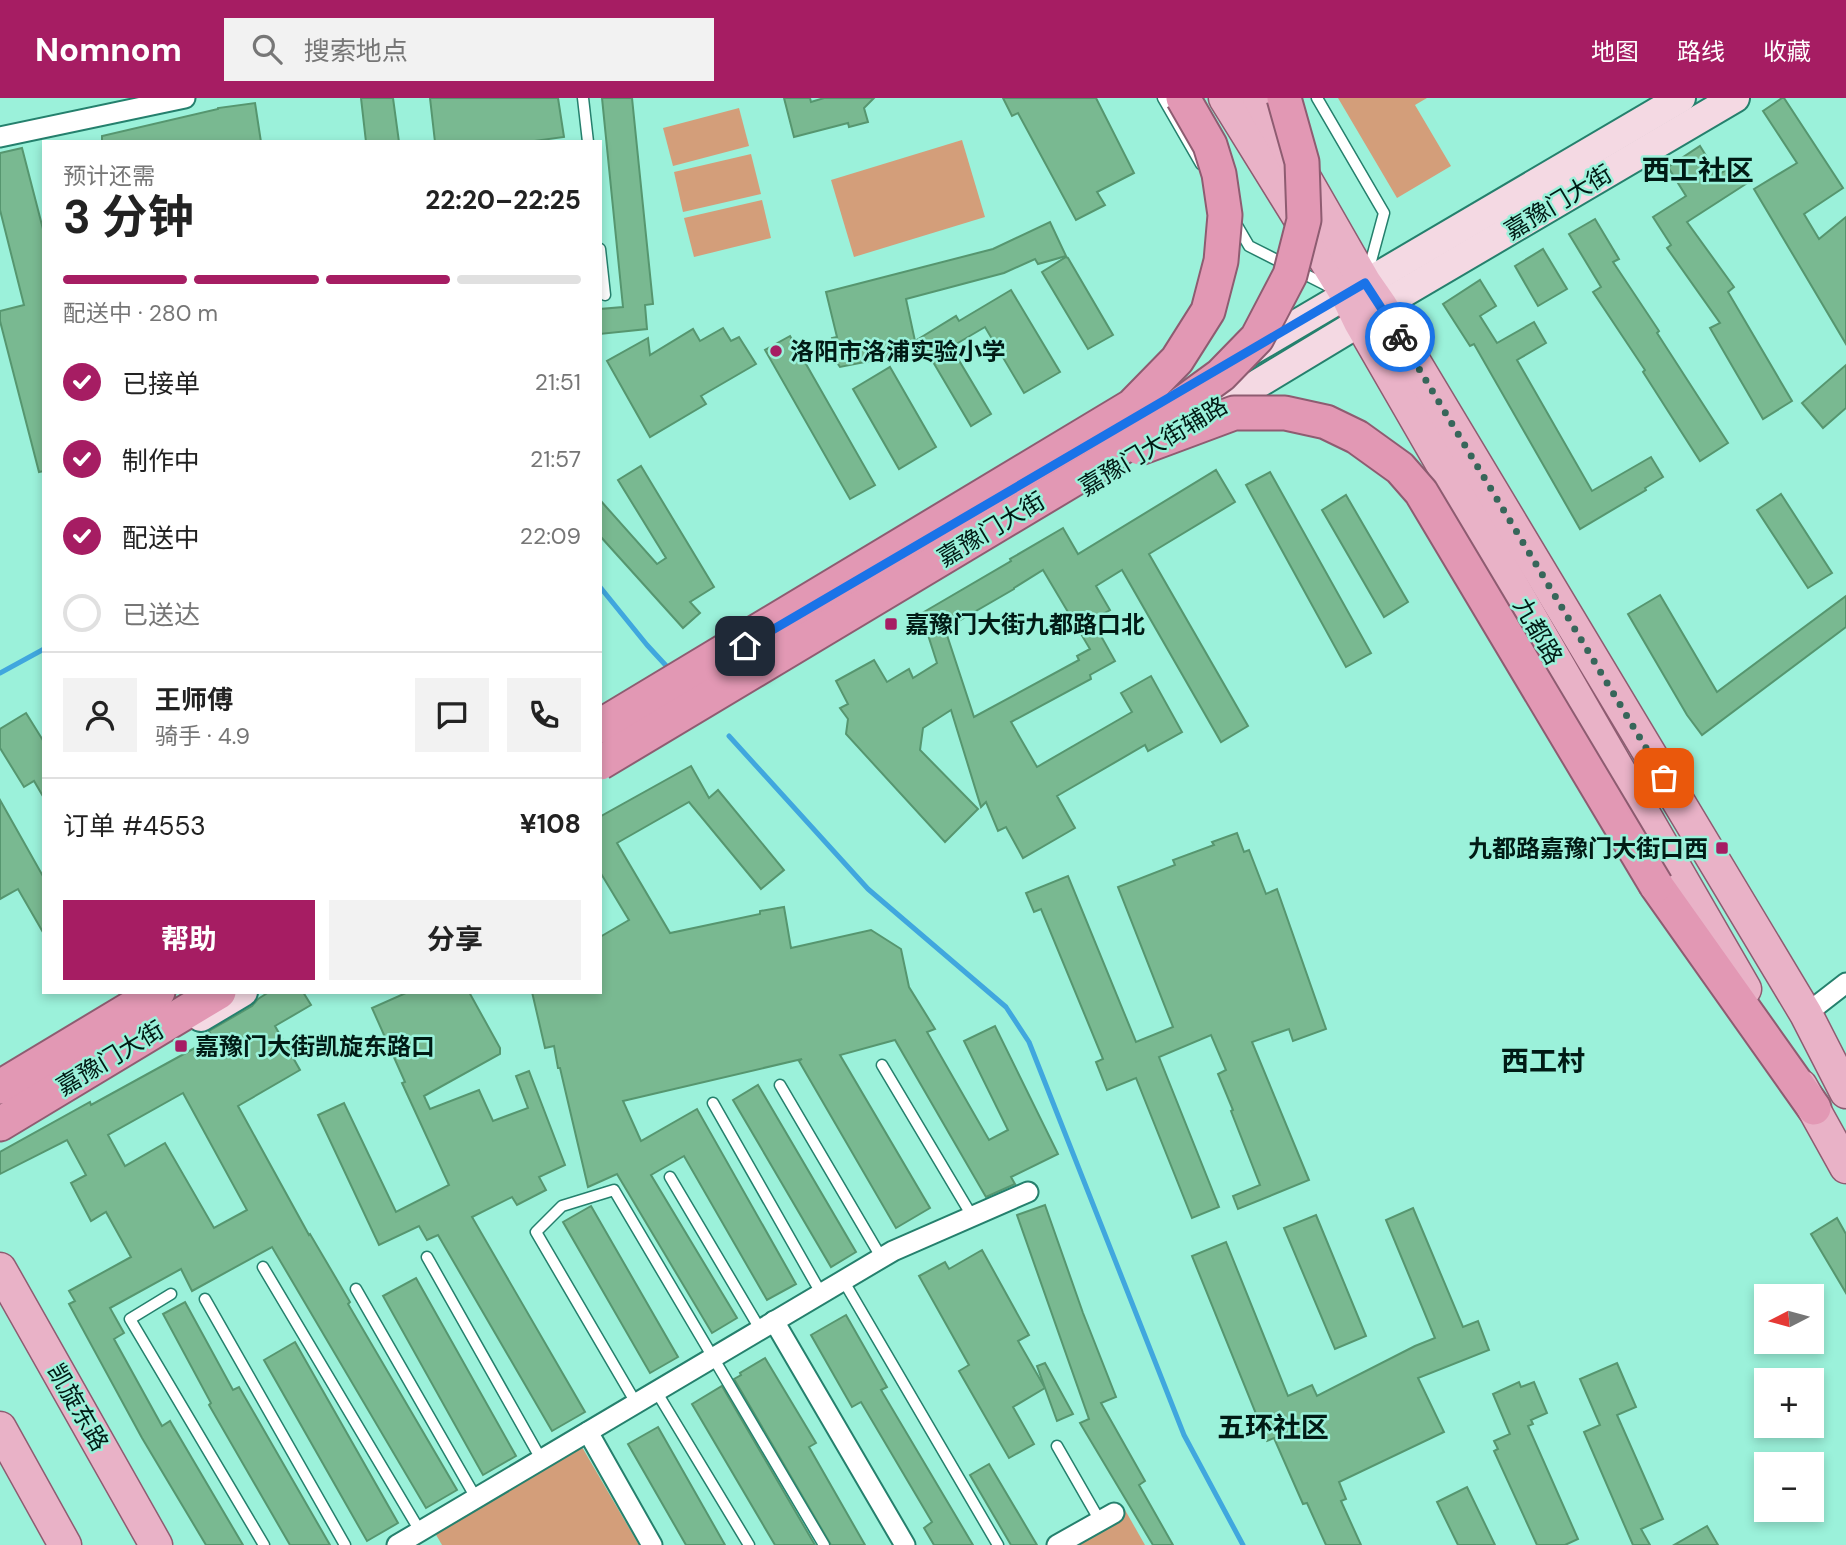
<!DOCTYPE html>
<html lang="zh">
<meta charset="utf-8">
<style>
body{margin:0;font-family:"DM Sans","Noto Sans SC",sans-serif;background:#f2f2f2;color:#222;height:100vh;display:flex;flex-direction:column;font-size:26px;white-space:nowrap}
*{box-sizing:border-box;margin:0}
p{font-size:23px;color:#767676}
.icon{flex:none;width:38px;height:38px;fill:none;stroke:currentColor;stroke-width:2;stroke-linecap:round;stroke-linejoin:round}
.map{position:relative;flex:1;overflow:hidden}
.details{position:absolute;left:42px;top:42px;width:560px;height:854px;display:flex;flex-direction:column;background:#fff;border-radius:0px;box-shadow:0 4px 10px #0003}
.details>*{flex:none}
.needle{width:46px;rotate:264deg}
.controls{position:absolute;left:1754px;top:1186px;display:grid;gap:14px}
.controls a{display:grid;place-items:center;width:70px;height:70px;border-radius:0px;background:#fff;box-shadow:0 4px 10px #0003;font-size:35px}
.pin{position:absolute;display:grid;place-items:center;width:60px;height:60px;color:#fff;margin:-30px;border-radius:14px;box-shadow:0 4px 10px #0006}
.courier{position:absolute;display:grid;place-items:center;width:70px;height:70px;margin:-35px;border:5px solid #1a73e8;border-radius:50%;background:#fff;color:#222;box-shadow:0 2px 9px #0007}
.head em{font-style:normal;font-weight:700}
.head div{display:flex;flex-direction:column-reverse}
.head{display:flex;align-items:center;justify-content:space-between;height:119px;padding:0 21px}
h1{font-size:46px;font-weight:700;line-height:52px}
.bar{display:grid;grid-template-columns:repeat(4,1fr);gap:10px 7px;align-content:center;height:84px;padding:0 21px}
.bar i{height:9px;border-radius:5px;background:#e0e0e0}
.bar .selected{background:#a61d63}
.bar p{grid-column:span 4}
.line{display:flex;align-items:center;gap:18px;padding:0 21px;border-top:2px solid #e0e0e0}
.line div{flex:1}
.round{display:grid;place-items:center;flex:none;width:74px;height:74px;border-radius:0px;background:#f2f2f2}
ol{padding:0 21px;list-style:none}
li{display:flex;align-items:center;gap:21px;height:77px}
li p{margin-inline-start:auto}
li .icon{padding:7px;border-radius:50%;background:#a61d63;color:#fff;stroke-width:4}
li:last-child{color:#767676}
li i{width:38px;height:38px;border:4px solid #e0e0e0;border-radius:50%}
.button{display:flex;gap:14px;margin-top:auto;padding:14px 21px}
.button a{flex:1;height:80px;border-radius:0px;background:#a61d63;color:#fff;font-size:28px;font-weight:700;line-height:80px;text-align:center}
.button a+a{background:#f2f2f2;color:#222}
header{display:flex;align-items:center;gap:42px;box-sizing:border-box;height:98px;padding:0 35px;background:#a61d63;color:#fff}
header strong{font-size:33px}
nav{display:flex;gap:38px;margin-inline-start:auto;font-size:24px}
.search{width:490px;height:63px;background:#f2f2f2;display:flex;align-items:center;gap:18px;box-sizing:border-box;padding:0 24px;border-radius:0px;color:#767676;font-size:26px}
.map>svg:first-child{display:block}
</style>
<header>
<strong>Nomnom</strong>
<div class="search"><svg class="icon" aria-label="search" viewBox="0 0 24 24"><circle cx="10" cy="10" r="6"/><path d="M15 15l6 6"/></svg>搜索地点</div>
<nav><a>地图</a><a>路线</a><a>收藏</a></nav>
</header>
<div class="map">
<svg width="1846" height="1447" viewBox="0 0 1846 1447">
<rect width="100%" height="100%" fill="#9bf1da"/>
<g fill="#d39e7a">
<polygon points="1338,0 1427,0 1415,7 1451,68 1397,100"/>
<polygon points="739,10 749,48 673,68 663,30"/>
<polygon points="962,42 985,119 854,159 831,82"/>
<polygon points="751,56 761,96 683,114 674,74"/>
<polygon points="762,102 771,140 694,159 684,120"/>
<polygon points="582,1349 639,1447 442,1447 435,1435"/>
<polygon points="1125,1412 1145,1447 1065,1447"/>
</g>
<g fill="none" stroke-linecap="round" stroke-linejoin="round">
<g stroke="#40a7de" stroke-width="5">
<polyline points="600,489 647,547 671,573"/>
<polyline points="0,575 44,551"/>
<polyline points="729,638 868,791 1006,909 1029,944 1184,1337 1243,1447"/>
</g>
</g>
<g fill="#79b991" stroke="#56966f" stroke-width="2" fill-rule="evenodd">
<polygon points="361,0 393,0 399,44 366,44"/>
<polygon points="430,0 558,0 564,39 527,44 435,44"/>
<polygon points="602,0 632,0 653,206 645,207 647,231 600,236 600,211 623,209"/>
<polygon points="784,0 810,0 811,4 824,0 874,0 864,10 868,24 849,29 848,25 794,39"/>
<polygon points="1003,0 1096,0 1134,75 1097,94 1105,107 1076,122 1018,15 1012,18"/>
<polygon points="1782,0 1784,0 1843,90 1804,116 1819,141 1846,119 1846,246 1754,91 1797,65 1763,13"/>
<polygon points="255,5 261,44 102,44 102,38 218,11 218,10"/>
<polygon points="1700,48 1718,77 1740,63 1752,82 1687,124 1734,189 1728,194 1792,303 1763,321 1710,230 1720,225 1667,150 1671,147 1653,119 1686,98 1668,69"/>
<polygon points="22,50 44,135 44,373 39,374 0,223 0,213 24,207 0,112 0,55"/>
<polygon points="1595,121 1619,161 1613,164 1659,233 1657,235 1728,345 1700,363 1643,274 1645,272 1593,194 1601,189 1569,136"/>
<polygon points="1050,124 1066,158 1038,166 1035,161 1004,175 906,201 915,243 956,218 959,223 1011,192 1060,274 1024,295 985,229 951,249 991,316 971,328 926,252 840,269 836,263 832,240 837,239 826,194 993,151"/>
<polygon points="1543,151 1567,191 1538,208 1515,168"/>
<polygon points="1066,159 1068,160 1113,237 1088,251 1042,174"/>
<polygon points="1480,182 1496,208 1480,218 1497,245 1534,224 1546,245 1517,262 1592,393 1651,359 1663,379 1645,390 1646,392 1580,431 1474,246 1470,248 1443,206"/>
<polygon points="723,230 731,243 739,239 756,266 701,298 706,306 650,339 607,263 648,240 650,257 693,231 700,243"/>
<polygon points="790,238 875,387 850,401 765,252"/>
<polygon points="1846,267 1846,310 1823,330 1802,305"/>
<polygon points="890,269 936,349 899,371 853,291"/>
<polygon points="641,368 714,489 690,504 700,515 683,530 600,438 600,402 657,466 666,460 618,382"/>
<path d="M1216,372l19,32 -86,52 99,172 -27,16 -99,-172 -26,16 14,24 -18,10 23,41 -25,14 1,4 -80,43 26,45 95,-55 -11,-19 30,-17 31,56 -34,19 -3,-6 -88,51 18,32 -52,30 -17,-31 -8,4 -12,-29 -5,5 -30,-97 -28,18 -3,22 58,59 -33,33 -99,-108 2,-15 -8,-11 8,-4 -12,-23 38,-21 13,22 22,-13 4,9 24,-15 -9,-28 -11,-19 94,-55 -1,-2 53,-31 15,26zM1043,472l47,79 -13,7 2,4 -105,57 -29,-88 69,-40v-1z"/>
<polygon points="1270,374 1371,555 1346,569 1246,387"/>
<polygon points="1781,396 1832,475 1808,490 1757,412"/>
<polygon points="1346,397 1408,504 1384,519 1322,412"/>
<polygon points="1660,497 1717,594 1846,498 1846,529 1702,637 1687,617 1628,516"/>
<polygon points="26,615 44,644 44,700 34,683 24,689 0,650 0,631"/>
<polygon points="691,668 709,700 718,692 784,772 761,791 689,704 617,745 670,835 760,816 760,813 784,809 791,850 871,832 901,851 909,889 935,931 927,934 989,1042 1008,1032 964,943 995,928 1058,1056 1011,1079 1015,1086 986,1099 895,942 840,957 930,1110 896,1130 799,963 802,961 623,1003 641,1043 697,1011 796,1186 767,1202 684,1058 651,1077 737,1220 712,1235 617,1076 588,1089 560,970 558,970 554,948 545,950 532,894 600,894 600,839 629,822 600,774 600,717 601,718"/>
<polygon points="0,702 44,780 44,836 18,791 0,801"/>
<polygon points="1237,735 1244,754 1249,752 1266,796 1277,791 1326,931 1293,943 1289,931 1252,944 1309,1082 1238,1111 1233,1098 1260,1087 1231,1013 1233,1012 1218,976 1226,972 1211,937 1159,959 1219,1109 1192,1120 1136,980 1107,992 1096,964 1103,961 1041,811 1034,814 1026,795 1068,778 1136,944 1173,929 1118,789 1175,767 1173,762 1214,747 1212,744"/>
<path d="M269,894h34l8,13 -36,21 25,44 -62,36 71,129 1,-1 40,68 -2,2 109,186 -31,18 -154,-261 -80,44 -11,-22 -71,39 14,25 -10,6 48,87 8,-5 73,124h-37l-64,-107 -73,-134 6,-3 -6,-10 62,-34 -25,-45 -15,9 -20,-38 15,-8 -19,-35 -67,34v-22l90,-50 1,3 122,-67 -4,-7 43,-25 6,-7zM183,995l64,117 -33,18 -49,-85 -40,23 -17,-31z"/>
<polygon points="408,894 469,894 500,950 500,956 424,998 430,1011 479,992 493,1023 528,1010 516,978 529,973 565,1067 539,1079 546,1092 517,1107 512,1099 472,1119 585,1314 552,1333 438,1137 427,1142 419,1128 379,1147 318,1017 344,1005 396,1114 449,1087 402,985 405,984 372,910"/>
<polygon points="758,987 856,1154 831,1169 733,1002"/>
<polygon points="1045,1107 1083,1215 1116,1299 1101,1305 1145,1383 1139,1387 1173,1447 1153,1447 1080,1325 1089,1321 1017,1117"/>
<polygon points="591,1108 678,1259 650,1275 563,1124"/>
<polygon points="1413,1110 1463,1229 1478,1223 1489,1252 1418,1280 1444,1334 1339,1384 1346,1401 1341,1403 1361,1447 1326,1447 1307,1405 1303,1406 1274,1340 1267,1343 1192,1158 1226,1144 1288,1298 1312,1287 1317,1298 1415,1248 1435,1240 1386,1122"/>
<polygon points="1316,1117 1366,1238 1335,1251 1284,1130"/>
<polygon points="1837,1120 1846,1136 1846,1195 1811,1136"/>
<polygon points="982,1152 1029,1237 1018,1243 1045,1290 1013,1309 1034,1346 1009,1360 959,1273 969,1267 919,1178 945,1164 949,1171"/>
<polygon points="416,1180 516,1358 483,1377 383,1198"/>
<polygon points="185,1204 233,1292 239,1289 330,1447 290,1447 209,1307 211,1305 163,1216"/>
<polygon points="846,1217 887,1289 881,1292 973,1447 934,1447 924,1430 932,1424 861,1304 852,1309 811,1237"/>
<polygon points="295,1244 398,1425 367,1443 264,1262"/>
<polygon points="765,1260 816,1345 809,1349 865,1447 831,1447 734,1281 741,1277 740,1275"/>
<polygon points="1045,1265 1073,1316 1057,1323 1037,1268"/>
<polygon points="1617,1265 1636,1309 1617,1317 1663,1421 1641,1431 1650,1447 1633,1447 1584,1334 1600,1327 1580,1281"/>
<polygon points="1519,1284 1521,1289 1534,1284 1547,1315 1531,1322 1533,1326 1528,1328 1578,1441 1565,1447 1537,1447 1494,1353 1498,1351 1494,1343 1510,1336 1493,1296"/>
<polygon points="722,1288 815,1447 775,1447 692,1306"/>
<polygon points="658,1329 725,1447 686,1447 628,1346"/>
<polygon points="989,1366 1037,1447 1011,1447 970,1377"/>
<polygon points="1467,1389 1495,1447 1458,1447 1437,1404"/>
<polygon points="1707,1428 1718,1447 1674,1447"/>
</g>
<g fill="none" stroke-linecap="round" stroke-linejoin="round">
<defs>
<g id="service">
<polyline points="583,0 588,44"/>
<polyline points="1163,0 1201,66"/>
<polyline points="1317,0 1384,115 1368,174"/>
<polyline points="1235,124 1249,148 1330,189"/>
<polyline points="600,151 605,197"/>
<polyline points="882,967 972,1118"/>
<polyline points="780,987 881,1159"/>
<polyline points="713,1005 821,1195"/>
<polyline points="670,1079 760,1231"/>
<polyline points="427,1159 541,1361"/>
<polyline points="263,1169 420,1433"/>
<polyline points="843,1182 998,1447"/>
<polyline points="356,1191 476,1400"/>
<polyline points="171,1196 130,1221 264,1447"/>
<polyline points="205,1201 345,1447"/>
<polyline points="656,1293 749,1447"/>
<polyline points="636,1305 536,1134 562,1108 614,1092 824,1447"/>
<polyline points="1057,1348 1100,1423"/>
</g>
<g id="minor">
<polyline points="0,39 185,0"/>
<polyline points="1806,916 1846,885"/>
<polyline points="774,1223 905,1447"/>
<polyline points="588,1334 652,1447"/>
<polyline points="397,1447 893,1153 1028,1094"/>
<polyline points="1057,1447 1114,1415"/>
</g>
<g id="secondary">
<polyline points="1244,257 1681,0"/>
<polyline points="1206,317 1360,224 1381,208 1735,0"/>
<polyline points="201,919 243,894"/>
</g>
<g id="primary">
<polyline points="1225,0 1347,197 1360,224 1745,891"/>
<polyline points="1259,0 1365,185 1381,208 1806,916 1846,994"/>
<polyline points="1801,988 1846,1069"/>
<polyline points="0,1171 156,1447"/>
<polyline points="0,1330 65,1447"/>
</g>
<g id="trunk">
<polyline points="1656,787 1814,1010"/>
<polyline points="0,989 158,894"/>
<polyline points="0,1026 219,894"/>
</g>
</defs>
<use href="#service" stroke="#25806d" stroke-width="13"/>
<use href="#minor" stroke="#25806d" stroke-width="23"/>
<use href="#secondary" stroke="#25806d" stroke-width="32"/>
<use href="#primary" stroke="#8e5c71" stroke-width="35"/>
<use href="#trunk" stroke="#8e5c71" stroke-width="37"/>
<use href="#service" stroke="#fff" stroke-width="10"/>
<use href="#minor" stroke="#fff" stroke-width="19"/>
<use href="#secondary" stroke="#f4d9e3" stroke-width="28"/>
<use href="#primary" stroke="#e9b2c7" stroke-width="32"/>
<use href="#trunk" stroke="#e298b4" stroke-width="33"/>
<defs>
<g id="trunk-bridge">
<polyline points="1140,350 1234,315 1285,315 1326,324 1357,339 1400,370 1421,394 1656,787"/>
<polyline points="600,628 1132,308 1177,262 1208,213 1221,163 1225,117 1219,76 1210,47 1183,0"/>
<polyline points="600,665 1099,366 1221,277 1257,240 1290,177 1304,122 1302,64 1284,0"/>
</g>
</defs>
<use href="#trunk-bridge" stroke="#8e5c71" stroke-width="37" stroke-linecap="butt"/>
<use href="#trunk-bridge" stroke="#e298b4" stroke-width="33"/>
</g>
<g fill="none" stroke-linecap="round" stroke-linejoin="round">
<polyline stroke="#37665a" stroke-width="7" stroke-dasharray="0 12.6" points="1400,239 1664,680"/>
<polyline stroke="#1a73e8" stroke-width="9" points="745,548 1365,185 1400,239"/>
</g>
<g fill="#a61d63" stroke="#9bf1da" stroke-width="2.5">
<circle cx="776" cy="253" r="7"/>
<rect x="884" y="519" width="14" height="14" rx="3.5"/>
<rect x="1715" y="743" width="14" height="14" rx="3.5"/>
<rect x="174" y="941" width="14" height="14" rx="3.5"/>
</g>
<g text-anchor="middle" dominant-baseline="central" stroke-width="5" stroke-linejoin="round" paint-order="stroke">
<g font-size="24" fill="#011b15" stroke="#9bf1da">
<text transform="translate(1558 104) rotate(-31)">嘉豫门大街</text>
<text transform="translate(1153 348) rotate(-31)">嘉豫门大街辅路</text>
<text transform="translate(991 431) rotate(-31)">嘉豫门大街</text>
<text transform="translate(1538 533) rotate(60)">九都路</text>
<text transform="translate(110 960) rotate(-31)">嘉豫门大街</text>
<text transform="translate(78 1309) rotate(60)">凯旋东路</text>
</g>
<g font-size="24" font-weight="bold" fill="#011b15" stroke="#9bf1da" text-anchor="start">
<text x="790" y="253">洛阳市洛浦实验小学</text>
<text x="905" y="526">嘉豫门大街九都路口北</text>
<text x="1708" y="750" text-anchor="end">九都路嘉豫门大街口西</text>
<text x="195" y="948">嘉豫门大街凯旋东路口</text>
</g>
<g font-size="28" font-weight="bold" fill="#011b15" stroke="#9bf1da">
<text x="1698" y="72">西工社区</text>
<text x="1543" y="963">西工村</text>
<text x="1273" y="1329">五环社区</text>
</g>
</g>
</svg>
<div class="controls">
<a><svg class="needle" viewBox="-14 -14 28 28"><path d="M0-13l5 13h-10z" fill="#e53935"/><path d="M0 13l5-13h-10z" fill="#767676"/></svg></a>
<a>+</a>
<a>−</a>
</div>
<div class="pin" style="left:1664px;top:680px;background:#ea580c"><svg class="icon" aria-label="bag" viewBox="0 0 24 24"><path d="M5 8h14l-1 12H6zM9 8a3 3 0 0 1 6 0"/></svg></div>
<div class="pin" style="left:745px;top:548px;background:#1f2937"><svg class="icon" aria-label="home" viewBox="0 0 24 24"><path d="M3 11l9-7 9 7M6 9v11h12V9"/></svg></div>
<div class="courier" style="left:1400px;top:239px"><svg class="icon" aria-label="bike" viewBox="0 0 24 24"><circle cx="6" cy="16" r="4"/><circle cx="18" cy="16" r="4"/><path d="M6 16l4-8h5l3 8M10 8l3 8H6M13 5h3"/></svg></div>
<section class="details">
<div class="head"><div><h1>3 分钟</h1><p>预计还需</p></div><em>22:20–22:25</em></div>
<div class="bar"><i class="selected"></i><i class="selected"></i><i class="selected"></i><i></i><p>配送中 · 280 m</p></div>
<ol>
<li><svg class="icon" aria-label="check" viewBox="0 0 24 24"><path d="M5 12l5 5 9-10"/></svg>已接单<p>21:51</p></li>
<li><svg class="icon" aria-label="check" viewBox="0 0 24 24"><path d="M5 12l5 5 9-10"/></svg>制作中<p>21:57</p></li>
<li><svg class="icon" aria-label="check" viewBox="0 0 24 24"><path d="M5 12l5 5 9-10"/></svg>配送中<p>22:09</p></li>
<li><i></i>已送达</li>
</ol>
<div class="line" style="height:126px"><a class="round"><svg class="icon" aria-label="person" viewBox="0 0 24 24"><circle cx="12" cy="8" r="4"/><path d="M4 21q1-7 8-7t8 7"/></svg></a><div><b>王师傅</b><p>骑手 · 4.9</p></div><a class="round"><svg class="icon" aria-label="chat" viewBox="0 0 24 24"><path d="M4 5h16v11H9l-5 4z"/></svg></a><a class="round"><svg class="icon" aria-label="phone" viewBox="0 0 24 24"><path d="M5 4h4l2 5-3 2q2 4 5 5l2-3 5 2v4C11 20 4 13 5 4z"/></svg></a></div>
<div class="line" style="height:91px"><div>订单 #4553</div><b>¥108</b></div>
<div class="button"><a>帮助</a><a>分享</a></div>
</section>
</div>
